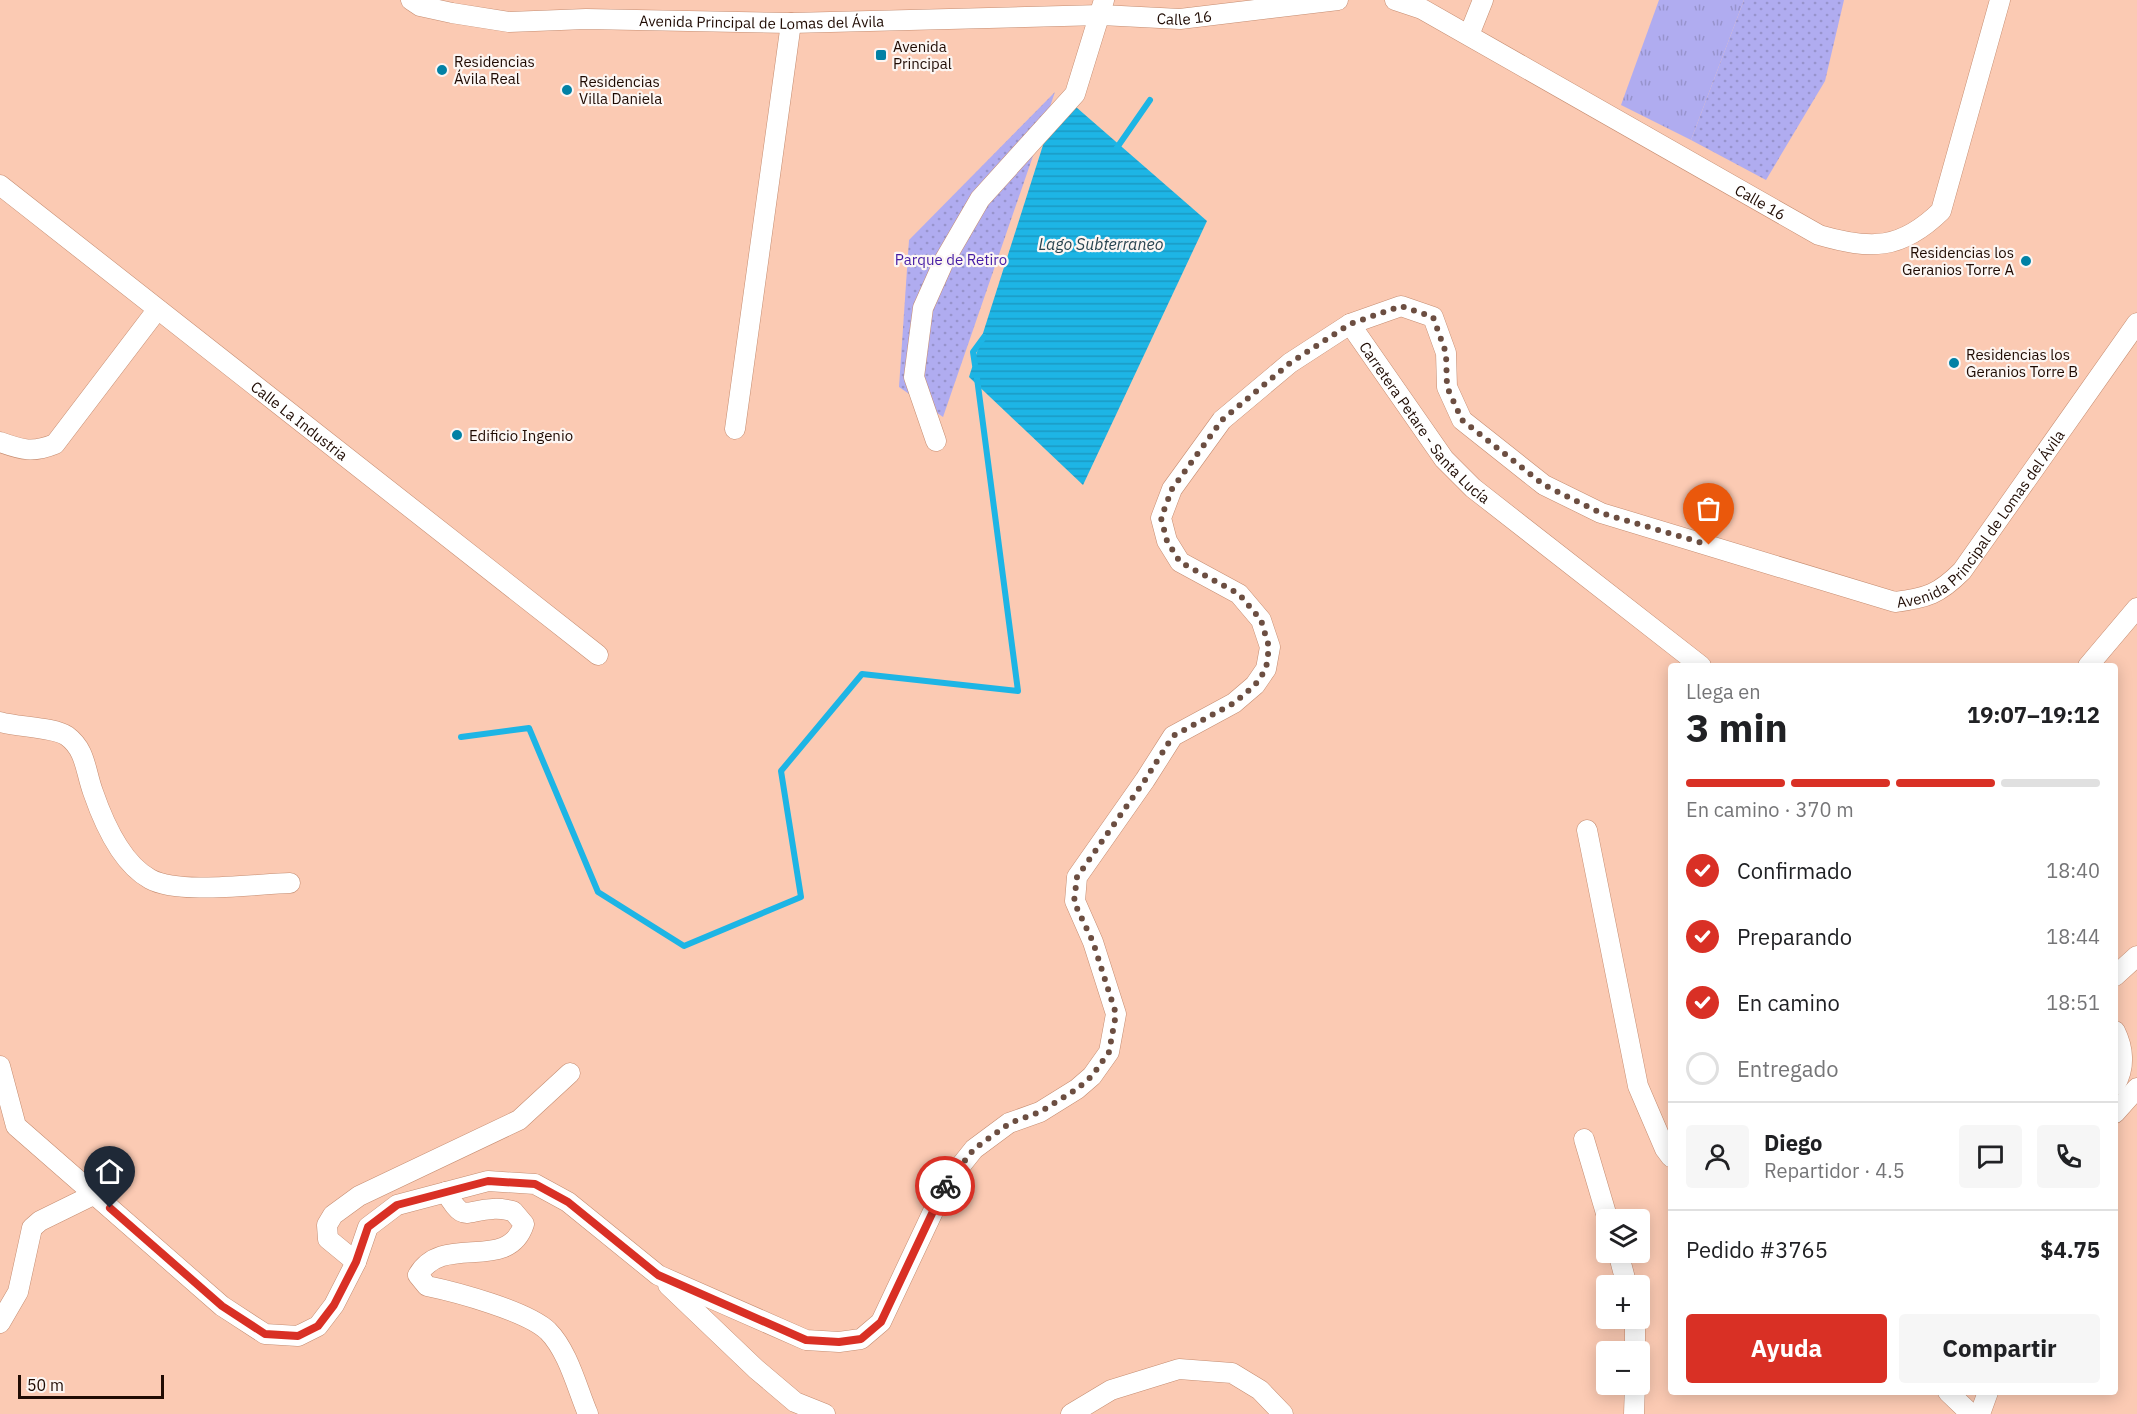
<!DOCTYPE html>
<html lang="es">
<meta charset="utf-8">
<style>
body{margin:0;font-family:"IBM Plex Sans",sans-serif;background:#f6f6f6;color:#202124;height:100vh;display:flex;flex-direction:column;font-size:22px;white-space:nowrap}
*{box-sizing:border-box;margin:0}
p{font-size:20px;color:#757577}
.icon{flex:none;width:33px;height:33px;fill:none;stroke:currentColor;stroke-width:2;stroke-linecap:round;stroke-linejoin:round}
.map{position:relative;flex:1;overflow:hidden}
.details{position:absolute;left:1668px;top:663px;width:450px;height:732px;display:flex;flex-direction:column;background:#fff;border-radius:6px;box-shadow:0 3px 15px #0003}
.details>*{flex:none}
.tools{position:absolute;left:1596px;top:1209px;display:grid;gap:12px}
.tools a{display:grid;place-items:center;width:54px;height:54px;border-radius:6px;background:#fff;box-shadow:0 3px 15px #0003;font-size:30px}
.scale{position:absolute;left:18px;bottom:15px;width:146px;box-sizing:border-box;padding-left:6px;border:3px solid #1f0b03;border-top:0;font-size:16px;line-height:21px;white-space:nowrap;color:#1f0b03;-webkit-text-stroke:4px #fcf6f3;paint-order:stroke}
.pin{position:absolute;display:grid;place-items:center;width:51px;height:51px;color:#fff;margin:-62px -26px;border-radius:50% 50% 50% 0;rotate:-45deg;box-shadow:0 0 6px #0007}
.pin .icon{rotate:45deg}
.courier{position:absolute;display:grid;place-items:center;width:60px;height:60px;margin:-30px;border:4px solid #d93025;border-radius:50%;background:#fff;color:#222;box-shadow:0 2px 8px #0007}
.summary em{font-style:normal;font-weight:700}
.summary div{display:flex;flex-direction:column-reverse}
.summary{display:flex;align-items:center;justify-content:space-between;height:102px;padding:0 18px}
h1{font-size:39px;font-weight:700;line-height:45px}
.bar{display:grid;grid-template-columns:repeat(4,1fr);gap:9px 6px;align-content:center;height:72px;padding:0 18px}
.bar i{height:8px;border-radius:4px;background:#e0e0e0}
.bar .selected{background:#d93025}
.bar p{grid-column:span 4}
.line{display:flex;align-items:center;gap:15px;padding:0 18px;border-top:2px solid #e0e0e0}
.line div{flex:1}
.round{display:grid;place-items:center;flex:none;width:63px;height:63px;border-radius:6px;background:#f6f6f6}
ol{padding:0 18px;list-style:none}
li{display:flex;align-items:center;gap:18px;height:66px}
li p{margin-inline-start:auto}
li .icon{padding:6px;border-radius:50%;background:#d93025;color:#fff;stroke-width:4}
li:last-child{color:#757577}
li i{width:33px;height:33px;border:3px solid #e0e0e0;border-radius:50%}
.action{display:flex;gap:12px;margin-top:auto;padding:12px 18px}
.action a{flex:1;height:69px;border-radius:6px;background:#d93025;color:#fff;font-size:24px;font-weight:700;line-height:69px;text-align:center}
.action a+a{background:#f6f6f6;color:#202124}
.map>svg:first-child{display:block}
</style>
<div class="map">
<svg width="2137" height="1414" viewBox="0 0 2137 1414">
<defs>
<pattern id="grass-tufts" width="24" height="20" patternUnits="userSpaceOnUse" patternTransform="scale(1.5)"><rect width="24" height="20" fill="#b0acf0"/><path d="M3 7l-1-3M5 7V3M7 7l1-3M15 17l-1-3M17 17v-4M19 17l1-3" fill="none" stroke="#9793cc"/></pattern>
<pattern id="park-dots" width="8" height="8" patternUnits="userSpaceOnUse" patternTransform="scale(1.5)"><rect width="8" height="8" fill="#b0acf0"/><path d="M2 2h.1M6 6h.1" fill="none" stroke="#9793cc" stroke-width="1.8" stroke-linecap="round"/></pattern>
<pattern id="water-rules" width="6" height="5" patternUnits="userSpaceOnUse" patternTransform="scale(1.5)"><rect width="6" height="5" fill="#1db5e5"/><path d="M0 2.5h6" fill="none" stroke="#1a9ac3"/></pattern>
</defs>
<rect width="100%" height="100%" fill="#fbcab3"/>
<polygon fill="url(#grass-tufts)" points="1659,0 1744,0 1691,140 1621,105"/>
<g fill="url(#park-dots)">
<polygon points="1744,0 1844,0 1825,81 1766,180 1691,140"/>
<polygon points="1055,92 943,417 899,387 909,240"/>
</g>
<polygon fill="url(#water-rules)" points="1076,107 1207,221 1083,485 969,377 1044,142"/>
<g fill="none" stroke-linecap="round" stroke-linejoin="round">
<g stroke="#1db5e5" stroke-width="6">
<polyline points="1116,149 1150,100"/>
<polyline points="975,365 973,352 984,337"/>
<polyline points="461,737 529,728 598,892 684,946 801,897 781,771 862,674 1018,691 977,378"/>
</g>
<defs>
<g id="minor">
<path id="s1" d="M411,0l9,6 32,7 57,9 77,-3 205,4 310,-8 79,4 158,-19"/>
<path id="s2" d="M1395,0l27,9 397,226c52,15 82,15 122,-24l59,-211"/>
<polyline points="1469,35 1483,0"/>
<path id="s3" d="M0,185l598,470"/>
<path id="s4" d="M1350,324l94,135 29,29 228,178"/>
<polyline points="735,429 791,23"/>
<polyline points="936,441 914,377 923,308 944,261 980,199 1075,94 1104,0"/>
<path d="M0,442c22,8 33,11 55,2l102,-134"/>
<polyline points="2088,666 2137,608"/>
<path d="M0,722c17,5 54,5 67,14 19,14 18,34 26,56 10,29 28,71 57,87 29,16 105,5 140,4"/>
<polyline points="1587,830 1638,1086 1665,1149 1671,1157"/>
<polyline points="2115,976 2137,956"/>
<path d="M2115,1031c9,18 10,37 0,54"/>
<path id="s5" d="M0,1066l16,60 206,180 43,28 33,2 20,-10 16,-21 22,-43 12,-35 29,-22 91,-24 47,3 33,18 90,73 148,65 33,2 22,-3 20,-17 65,-138 28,-35 35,-26 31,-11 37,-23 15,-13 17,-24 7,-38 -23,-72 -18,-41 2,-24 68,-97 28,-44 61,-33 21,-18 11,-16 4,-22 -9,-27 -22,-26 -59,-32 -13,-21 -6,-23 11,-29 50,-69 68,-57 60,-39 51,-18 32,11 13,36 1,34 15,33 82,65 57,28 294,89c32,-4 44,-8 67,-31l175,-248"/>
<polyline points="2115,1113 2137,1088"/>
<polyline points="1584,1139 1608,1220"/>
<path d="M446,1192c18,32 19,18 47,17 6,-1 14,1 20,2l11,13c-16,50 -81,8 -106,51l9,11c29,6 100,25 121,45 20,20 29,57 40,83"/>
<polyline points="1618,1252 1627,1286"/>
<polyline points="356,1262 328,1239 327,1225 333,1215 359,1196 519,1120 570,1073"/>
<polyline points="668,1285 756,1369 795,1402 825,1414"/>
<polyline points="0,1323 18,1292 32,1228 40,1221 95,1194"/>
<polyline points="1635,1352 1635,1318"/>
<polyline points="1948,1392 1971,1414"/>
<polyline points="1071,1414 1111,1390 1179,1369 1232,1373 1260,1390 1283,1414"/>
<polyline points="1634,1414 1635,1384"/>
<polyline points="1980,1414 1988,1392"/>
</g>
</defs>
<use href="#minor" stroke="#c58c70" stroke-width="21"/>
<use href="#minor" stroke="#fff" stroke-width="20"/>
</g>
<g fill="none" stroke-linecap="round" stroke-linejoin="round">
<polyline stroke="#6c4e41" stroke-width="6" stroke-dasharray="0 10.8" points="945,1186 974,1149 1010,1123 1040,1112 1077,1089 1092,1076 1109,1052 1116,1014 1093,942 1074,902 1077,877 1145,780 1173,736 1234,703 1255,685 1266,669 1269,647 1261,620 1239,594 1180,562 1167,541 1161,518 1172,489 1222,420 1290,363 1350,324 1401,306 1433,317 1446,353 1447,387 1462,420 1544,485 1601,513 1709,545"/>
<polyline stroke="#d93025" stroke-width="8" points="110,1208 222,1306 265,1334 298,1336 318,1326 334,1305 356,1262 368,1227 397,1205 488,1181 535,1184 568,1202 658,1275 806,1340 839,1342 861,1339 881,1322 945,1186"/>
</g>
<g fill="#0181a5" stroke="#fcf6f3" stroke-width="2">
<rect x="875" y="49" width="12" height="12" rx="3"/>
<circle cx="442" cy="70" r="6"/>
<circle cx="567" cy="90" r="6"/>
<circle cx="2026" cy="261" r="6"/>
<circle cx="1954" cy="363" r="6"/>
<circle cx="457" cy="435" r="6"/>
</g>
<g text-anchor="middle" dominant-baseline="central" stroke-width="4.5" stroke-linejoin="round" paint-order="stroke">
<g font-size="15" fill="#1f0b03" stroke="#fcf6f3">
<text stroke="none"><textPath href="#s1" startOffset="777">Calle 16</textPath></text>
<text stroke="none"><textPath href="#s1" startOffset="354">Avenida Principal de Lomas del Ávila</textPath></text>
<text stroke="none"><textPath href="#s2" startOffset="418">Calle 16</textPath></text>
<text stroke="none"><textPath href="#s3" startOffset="381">Calle La Industria</textPath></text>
<text stroke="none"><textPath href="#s4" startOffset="124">Carretera Petare - Santa Lucía</textPath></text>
<text stroke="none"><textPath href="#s5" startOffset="3238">Avenida Principal de Lomas del Ávila</textPath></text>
</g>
<g font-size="15" fill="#1f0b03" stroke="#fcf6f3" text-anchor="start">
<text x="893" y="46">Avenida<tspan x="893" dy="17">Principal</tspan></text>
<text x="454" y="61">Residencias<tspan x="454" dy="17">Ávila Real</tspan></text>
<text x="579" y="81">Residencias<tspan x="579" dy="17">Villa Daniela</tspan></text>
<text x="2014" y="252" text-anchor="end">Residencias los<tspan x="2014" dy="17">Geranios Torre A</tspan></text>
<text x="1966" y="354">Residencias los<tspan x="1966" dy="17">Geranios Torre B</tspan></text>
<text x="469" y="435">Edificio Ingenio</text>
</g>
<g font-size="15" fill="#461ca5" stroke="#fcf6f3">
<text x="951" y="259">Parque de Retiro</text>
</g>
<g font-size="16" font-style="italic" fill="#284450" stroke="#fcf6f3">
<text x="1101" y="244">Lago Subterraneo</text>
</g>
</g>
</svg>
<div class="tools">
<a><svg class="icon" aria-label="layers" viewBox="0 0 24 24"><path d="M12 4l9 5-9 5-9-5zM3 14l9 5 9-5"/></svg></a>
<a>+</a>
<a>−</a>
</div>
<div class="scale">50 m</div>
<div class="pin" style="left:1709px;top:545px;background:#ea580c"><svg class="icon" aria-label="bag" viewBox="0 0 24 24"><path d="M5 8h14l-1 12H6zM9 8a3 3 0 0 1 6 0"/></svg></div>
<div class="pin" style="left:110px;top:1208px;background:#1f2937"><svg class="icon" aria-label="home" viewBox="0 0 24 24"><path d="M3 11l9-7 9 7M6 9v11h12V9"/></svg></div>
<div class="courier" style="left:945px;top:1186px"><svg class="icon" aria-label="bike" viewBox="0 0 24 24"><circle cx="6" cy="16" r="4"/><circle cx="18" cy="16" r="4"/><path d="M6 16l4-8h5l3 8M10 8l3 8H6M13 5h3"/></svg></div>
<section class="details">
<div class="summary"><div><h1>3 min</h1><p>Llega en</p></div><em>19:07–19:12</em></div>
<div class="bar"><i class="selected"></i><i class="selected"></i><i class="selected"></i><i></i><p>En camino · 370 m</p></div>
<ol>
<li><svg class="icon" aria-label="check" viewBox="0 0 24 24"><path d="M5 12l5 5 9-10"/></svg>Confirmado<p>18:40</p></li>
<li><svg class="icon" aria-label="check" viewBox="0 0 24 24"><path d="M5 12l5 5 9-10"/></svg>Preparando<p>18:44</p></li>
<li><svg class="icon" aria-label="check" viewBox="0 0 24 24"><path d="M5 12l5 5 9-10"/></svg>En camino<p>18:51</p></li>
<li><i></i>Entregado</li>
</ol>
<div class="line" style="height:108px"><a class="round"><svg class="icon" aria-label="person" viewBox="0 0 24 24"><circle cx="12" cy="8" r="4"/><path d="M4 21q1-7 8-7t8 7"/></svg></a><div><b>Diego</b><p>Repartidor · 4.5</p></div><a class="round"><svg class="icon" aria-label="chat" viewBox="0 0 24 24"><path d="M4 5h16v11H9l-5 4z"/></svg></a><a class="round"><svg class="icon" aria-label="phone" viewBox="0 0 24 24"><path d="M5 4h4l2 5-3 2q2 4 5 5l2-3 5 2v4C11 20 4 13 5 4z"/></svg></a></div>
<div class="line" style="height:78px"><div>Pedido #3765</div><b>$4.75</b></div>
<div class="action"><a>Ayuda</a><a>Compartir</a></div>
</section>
</div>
